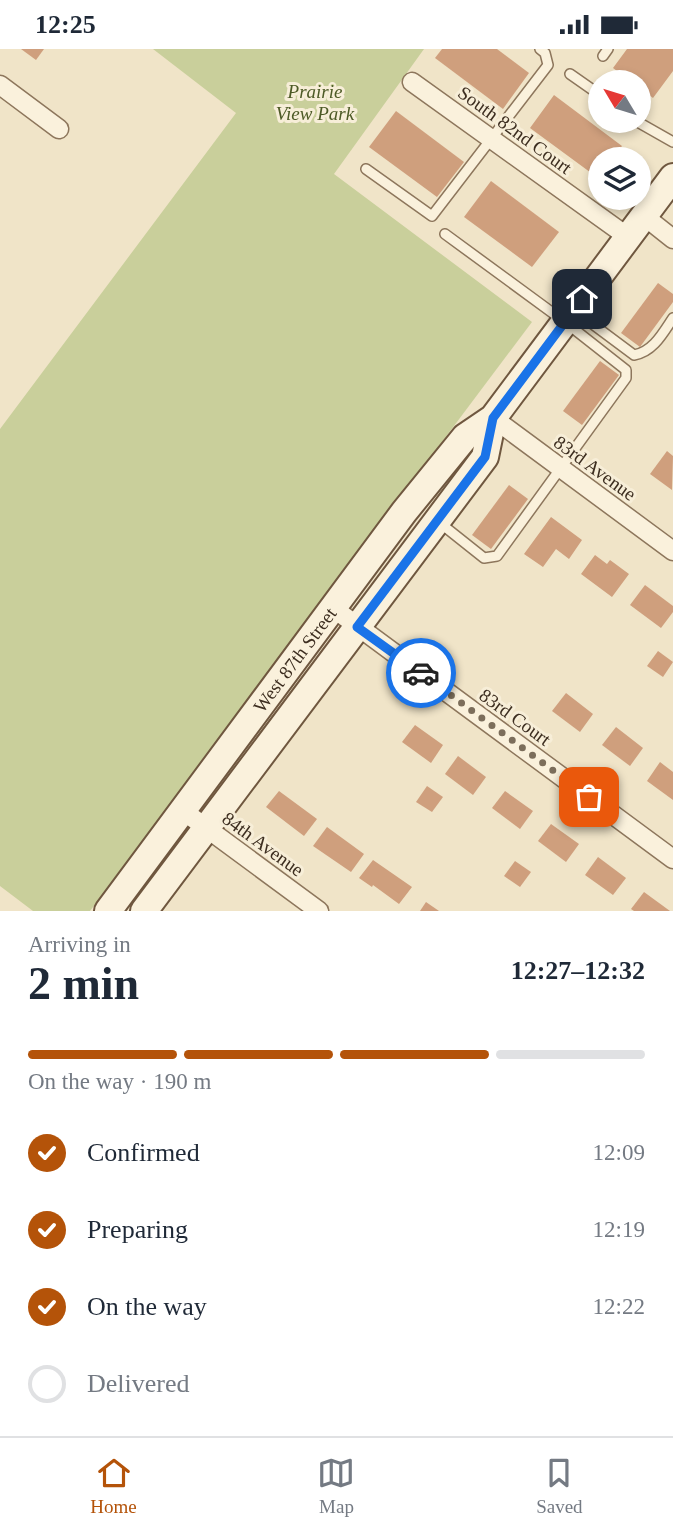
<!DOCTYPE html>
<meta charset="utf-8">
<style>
body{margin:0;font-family:"Times New Roman",serif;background:#f6f6f7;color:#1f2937;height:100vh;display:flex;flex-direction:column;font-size:26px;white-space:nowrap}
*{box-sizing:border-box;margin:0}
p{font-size:23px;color:#747a83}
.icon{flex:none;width:38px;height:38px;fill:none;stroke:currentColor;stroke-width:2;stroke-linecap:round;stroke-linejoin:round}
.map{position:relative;height:862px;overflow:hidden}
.sheet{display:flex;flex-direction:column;background:#fff;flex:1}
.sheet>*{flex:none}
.needle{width:46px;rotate:308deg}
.tools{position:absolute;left:588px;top:21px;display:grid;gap:14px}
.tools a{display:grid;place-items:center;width:63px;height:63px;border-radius:50%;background:#fff;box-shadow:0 4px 10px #0003;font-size:35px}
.pin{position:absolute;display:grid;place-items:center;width:60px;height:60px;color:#fff;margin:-30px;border-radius:14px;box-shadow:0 4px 10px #0006}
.courier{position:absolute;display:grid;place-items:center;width:70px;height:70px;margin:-35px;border:5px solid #1a73e8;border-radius:50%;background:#fff;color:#222;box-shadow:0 2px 9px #0007}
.head em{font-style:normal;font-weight:700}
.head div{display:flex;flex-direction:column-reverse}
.head{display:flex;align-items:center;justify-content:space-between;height:119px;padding:0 28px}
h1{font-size:46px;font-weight:700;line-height:52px}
.bar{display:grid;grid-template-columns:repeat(4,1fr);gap:10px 7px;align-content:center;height:84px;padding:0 28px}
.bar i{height:9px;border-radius:5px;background:#e0e1e3}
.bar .current{background:#b45309}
.bar p{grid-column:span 4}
ol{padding:0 28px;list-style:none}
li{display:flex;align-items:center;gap:21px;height:77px}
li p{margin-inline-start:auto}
li .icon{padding:7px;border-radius:50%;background:#b45309;color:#fff;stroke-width:4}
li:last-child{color:#747a83}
li i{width:38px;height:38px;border:4px solid #e0e1e3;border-radius:50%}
.status{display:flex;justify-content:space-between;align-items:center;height:49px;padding:0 35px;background:#fff;direction:ltr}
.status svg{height:19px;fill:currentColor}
.tab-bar{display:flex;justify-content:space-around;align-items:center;height:98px;border-top:2px solid #e0e1e3;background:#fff;font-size:19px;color:#747a83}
.tab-bar a{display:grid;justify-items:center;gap:4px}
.tab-bar .current{color:#b45309}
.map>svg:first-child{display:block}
</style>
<div class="status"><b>12:25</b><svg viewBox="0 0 49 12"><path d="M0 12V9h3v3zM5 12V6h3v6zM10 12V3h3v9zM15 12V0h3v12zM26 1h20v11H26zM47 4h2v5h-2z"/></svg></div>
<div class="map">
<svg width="673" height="862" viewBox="0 0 673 862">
<rect width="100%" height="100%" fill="#f0e4c8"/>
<polygon fill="#c9cf9b" points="153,0 424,0 334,125 532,273 90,862 33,862 0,837 0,380 236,64"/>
<g fill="#cf9f7d">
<polygon points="21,0 44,0 36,11"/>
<polygon points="442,0 497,0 529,24 503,60 435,9"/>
<polygon points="627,0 673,0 673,22 653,49 639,38 639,33 632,33 613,19"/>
<polygon points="554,46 622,97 612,110 600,110 600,126 598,129 530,79"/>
<polygon points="396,62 464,113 437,148 369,98"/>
<polygon points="491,132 559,183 532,218 464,168"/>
<polygon points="658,234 673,245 673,253 640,298 621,284"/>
<polygon points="600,312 619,326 582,376 563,362"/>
<polygon points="667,402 673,407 672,441 650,425"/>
<polygon points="509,436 528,450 491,500 472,486"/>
<polygon points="551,468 582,491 569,510 556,500 543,518 524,505"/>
<polygon points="595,506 607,515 610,511 629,525 612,548 581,525"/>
<polygon points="645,536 673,557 673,563 661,579 630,556"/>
<polygon points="658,602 673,613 663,628 647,617"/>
<polygon points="566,644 593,665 580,683 552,662"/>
<polygon points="415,676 443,696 431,714 402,693"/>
<polygon points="616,678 643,699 630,717 602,696"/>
<polygon points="458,707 486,728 473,746 445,725"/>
<polygon points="660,713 673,723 673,751 647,732"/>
<polygon points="427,737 443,748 432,763 416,753"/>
<polygon points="279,742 317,770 304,787 266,758"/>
<polygon points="505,742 533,762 520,780 492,759"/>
<polygon points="551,775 579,795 566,813 538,792"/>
<polygon points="327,778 364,805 351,823 313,797"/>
<polygon points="598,808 626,829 613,846 585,826"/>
<polygon points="373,811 412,838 399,855 373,836 372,838 359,829"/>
<polygon points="515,812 531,823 520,838 504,827"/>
<polygon points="644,843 670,862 634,862 631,860"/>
<polygon points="426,853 439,862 420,862"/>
</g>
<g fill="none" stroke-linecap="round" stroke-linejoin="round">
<defs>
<g id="lane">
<polyline points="603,7 608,0"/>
<polyline points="570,25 600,46"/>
<polyline points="636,72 673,93"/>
<polyline points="366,120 432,167 548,16 545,4 540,0"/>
<path d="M575,262l59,44c19,-3 29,-22 39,-37"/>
<polyline points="440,474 484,509 497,507 626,329 626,321 565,273 445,185"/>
</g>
<g id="street">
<polyline points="412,33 628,188"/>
<polyline points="0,36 59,80"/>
<polyline points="644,167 673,190"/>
<polyline points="493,369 673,502"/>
<polyline points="333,559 673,810"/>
<polyline points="182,761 319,862"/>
</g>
<g id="secondary">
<path id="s1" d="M108,862l296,-399 61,-75 28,-19 180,-241"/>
<polyline points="144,862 485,408 493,369"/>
</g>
</defs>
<use href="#lane" stroke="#8d765c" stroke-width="12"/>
<use href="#street" stroke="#8d765c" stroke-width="21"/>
<use href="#secondary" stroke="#6f573f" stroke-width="30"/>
<use href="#lane" stroke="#faf1dc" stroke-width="9"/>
<use href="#street" stroke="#faf1dc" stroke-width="18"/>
<use href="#secondary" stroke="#faf1dc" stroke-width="26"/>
</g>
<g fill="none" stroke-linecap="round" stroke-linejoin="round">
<polyline stroke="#7c6e5b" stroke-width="7" stroke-dasharray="0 12.6" points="421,624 589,748"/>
<polyline stroke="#1a73e8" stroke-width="9" points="421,624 357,578 485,408 493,369 582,250"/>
</g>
<g text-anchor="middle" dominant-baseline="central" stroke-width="6" stroke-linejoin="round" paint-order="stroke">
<g font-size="19" font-style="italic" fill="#4d5a26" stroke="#f7eed8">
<text x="315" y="42">Prairie<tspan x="315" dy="22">View Park</tspan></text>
</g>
<g font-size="19" fill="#3d2e20" stroke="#f7eed8">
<text transform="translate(515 81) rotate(36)">South 82nd Court</text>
<text transform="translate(595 419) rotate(36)">83rd Avenue</text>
<text stroke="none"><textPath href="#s1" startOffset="313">West 87th Street</textPath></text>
<text transform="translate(515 668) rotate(36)">83rd Court</text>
<text transform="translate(263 795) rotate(36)">84th Avenue</text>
</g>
</g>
</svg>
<div class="tools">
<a><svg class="needle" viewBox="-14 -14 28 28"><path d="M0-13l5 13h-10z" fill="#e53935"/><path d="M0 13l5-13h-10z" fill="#747a83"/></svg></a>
<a><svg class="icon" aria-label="layers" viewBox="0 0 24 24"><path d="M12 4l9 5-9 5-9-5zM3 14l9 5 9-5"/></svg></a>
</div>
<div class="pin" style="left:589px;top:748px;background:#ea580c"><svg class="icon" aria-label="bag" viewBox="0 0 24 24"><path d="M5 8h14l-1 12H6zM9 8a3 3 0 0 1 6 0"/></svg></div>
<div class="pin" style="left:582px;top:250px;background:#1f2937"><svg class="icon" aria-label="home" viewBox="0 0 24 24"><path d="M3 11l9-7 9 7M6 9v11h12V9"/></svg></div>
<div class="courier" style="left:421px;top:624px"><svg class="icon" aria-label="car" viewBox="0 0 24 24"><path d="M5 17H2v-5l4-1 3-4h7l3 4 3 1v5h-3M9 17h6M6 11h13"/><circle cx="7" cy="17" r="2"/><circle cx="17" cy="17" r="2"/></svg></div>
</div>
<section class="sheet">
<div class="head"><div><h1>2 min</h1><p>Arriving in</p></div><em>12:27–12:32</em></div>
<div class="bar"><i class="current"></i><i class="current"></i><i class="current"></i><i></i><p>On the way · 190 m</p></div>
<ol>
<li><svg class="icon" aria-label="check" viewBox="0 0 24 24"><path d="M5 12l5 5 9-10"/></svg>Confirmed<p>12:09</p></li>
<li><svg class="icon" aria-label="check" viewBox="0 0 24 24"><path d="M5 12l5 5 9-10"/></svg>Preparing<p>12:19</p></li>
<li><svg class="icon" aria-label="check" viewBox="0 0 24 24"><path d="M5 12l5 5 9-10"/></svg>On the way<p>12:22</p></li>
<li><i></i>Delivered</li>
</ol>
</section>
<nav class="tab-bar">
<a class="current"><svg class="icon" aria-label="home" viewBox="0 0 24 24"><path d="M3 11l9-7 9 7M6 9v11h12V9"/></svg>Home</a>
<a><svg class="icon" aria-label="map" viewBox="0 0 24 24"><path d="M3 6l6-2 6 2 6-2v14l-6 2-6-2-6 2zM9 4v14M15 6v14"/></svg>Map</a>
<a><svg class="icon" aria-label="saved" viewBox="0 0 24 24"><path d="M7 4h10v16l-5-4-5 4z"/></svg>Saved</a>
</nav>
